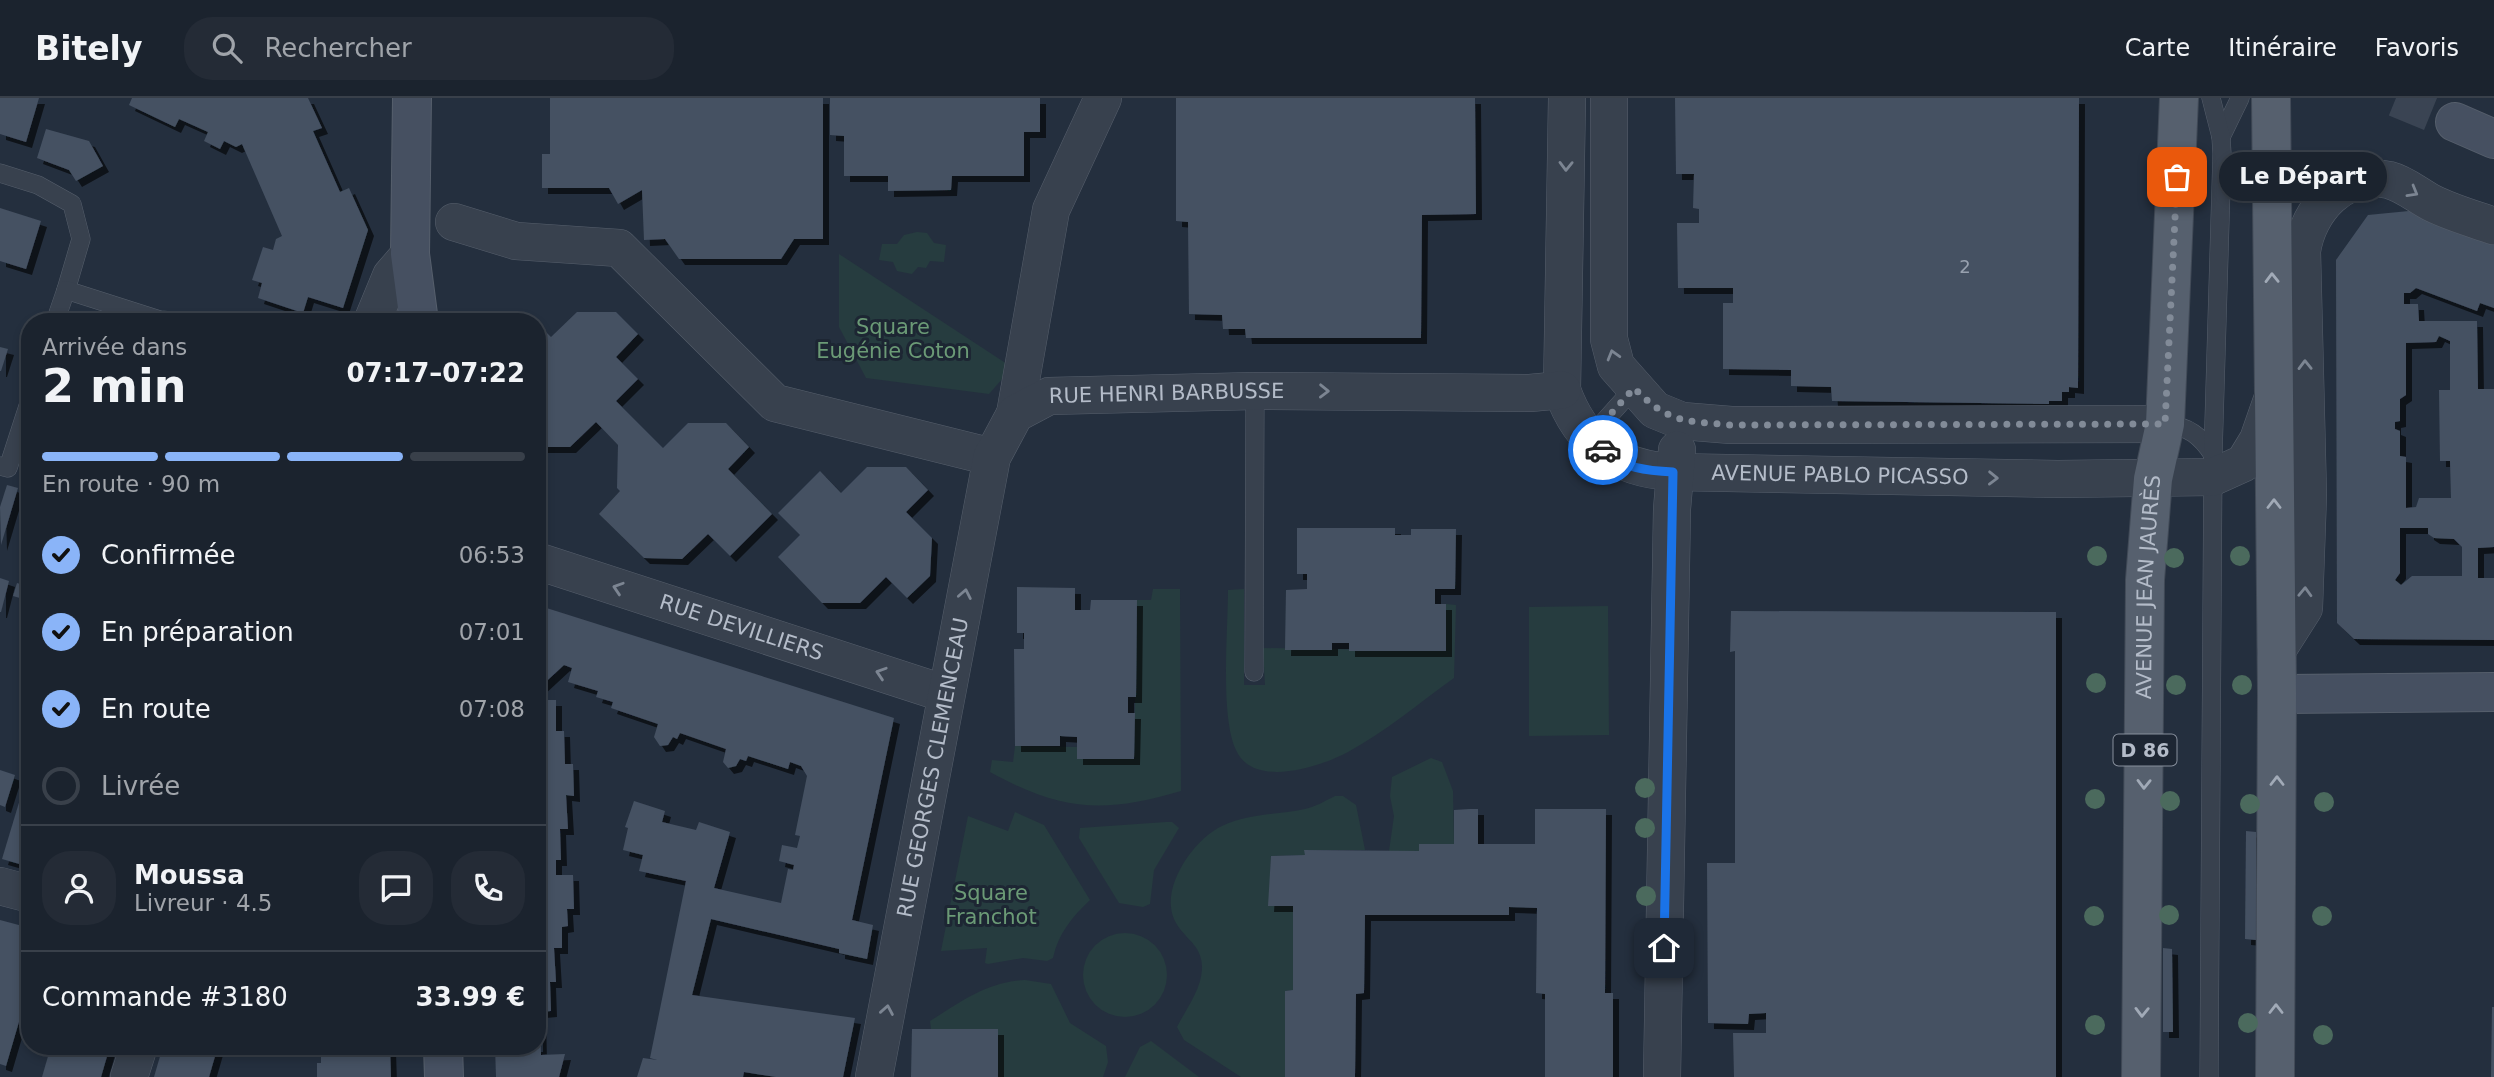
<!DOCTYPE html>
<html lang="fr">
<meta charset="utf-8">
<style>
body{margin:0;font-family:"DejaVu Sans",sans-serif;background:#242b36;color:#f1f3f6;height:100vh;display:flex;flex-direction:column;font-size:26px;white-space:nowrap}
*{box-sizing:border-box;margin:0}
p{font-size:23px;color:#a0a4aa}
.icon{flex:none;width:38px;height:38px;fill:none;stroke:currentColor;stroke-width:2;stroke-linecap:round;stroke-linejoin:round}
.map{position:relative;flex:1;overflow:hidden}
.side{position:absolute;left:21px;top:215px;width:525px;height:742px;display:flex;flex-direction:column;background:#1b232e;border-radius:28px;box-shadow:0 4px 10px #0003,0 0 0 2px #39404a}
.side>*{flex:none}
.pin{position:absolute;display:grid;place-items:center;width:60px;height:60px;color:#fff;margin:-30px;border-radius:14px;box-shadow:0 4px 10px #0006}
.courier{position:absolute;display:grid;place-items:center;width:70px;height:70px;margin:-35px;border:5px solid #1a73e8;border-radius:50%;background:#fff;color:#222;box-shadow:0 2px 9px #0007}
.bubble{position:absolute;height:49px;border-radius:24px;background:#1b232e;box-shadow:0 4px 10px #0003,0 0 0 2px #39404a;font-size:23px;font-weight:800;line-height:49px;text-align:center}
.headline em{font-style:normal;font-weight:800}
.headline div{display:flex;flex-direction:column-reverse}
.headline{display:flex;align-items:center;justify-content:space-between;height:119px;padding:0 21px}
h1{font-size:46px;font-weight:800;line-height:52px}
.bar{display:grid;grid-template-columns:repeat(4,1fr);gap:10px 7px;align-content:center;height:84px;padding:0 21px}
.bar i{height:9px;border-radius:5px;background:#39404a}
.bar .active{background:#8ab4f8}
.bar p{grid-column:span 4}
.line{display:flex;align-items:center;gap:18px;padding:0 21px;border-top:2px solid #39404a}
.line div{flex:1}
.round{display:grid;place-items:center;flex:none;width:74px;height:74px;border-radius:28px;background:#242b36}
ol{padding:0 21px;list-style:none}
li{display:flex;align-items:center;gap:21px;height:77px}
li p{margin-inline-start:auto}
li .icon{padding:7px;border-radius:50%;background:#8ab4f8;color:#111;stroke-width:4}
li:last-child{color:#a0a4aa}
li i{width:38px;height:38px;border:4px solid #39404a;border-radius:50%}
header{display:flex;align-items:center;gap:42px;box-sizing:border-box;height:98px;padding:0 35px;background:#1b232e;border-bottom:2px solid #39404a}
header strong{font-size:33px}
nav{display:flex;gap:38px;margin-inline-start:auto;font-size:24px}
.search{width:490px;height:63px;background:#242b36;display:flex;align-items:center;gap:18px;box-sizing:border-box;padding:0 24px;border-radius:28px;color:#a0a4aa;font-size:26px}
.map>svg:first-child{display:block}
</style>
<header>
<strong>Bitely</strong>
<div class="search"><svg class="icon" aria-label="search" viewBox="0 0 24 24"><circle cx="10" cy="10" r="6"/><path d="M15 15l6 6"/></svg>Rechercher</div>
<nav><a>Carte</a><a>Itinéraire</a><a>Favoris</a></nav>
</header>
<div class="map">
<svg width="2494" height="979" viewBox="0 0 2494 979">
<defs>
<filter id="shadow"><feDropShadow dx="6" dy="6" stdDeviation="0" flood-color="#0009"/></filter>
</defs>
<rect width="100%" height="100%" fill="#242f3e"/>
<g fill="#263c3f">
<polygon points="917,134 927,135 934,145 946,147 944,164 930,163 926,170 918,169 912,176 897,173 893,164 879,162 882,146 897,146 904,137"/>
<polygon points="839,156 1007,266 1003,280 989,296 866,280 839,229"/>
<path d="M1153,491h27l1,202c-78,23 -120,20 -191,-19l2,-12 21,2 2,-16 62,1v12h57l3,-159h14z"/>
<path d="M1244,491v96h21l-2,-37 183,3v-47l10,1 -2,73c-35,25 -69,54 -106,74 -28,15 -95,37 -112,-2 -16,-33 -8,-121 -8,-160z"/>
<polygon points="1608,508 1609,637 1529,638 1529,509"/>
<polygon points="1431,660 1442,664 1453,693 1454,746 1420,746 1419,753 1389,753 1394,718 1390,698 1392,679"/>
<path d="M1335,698h8l13,9 9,45h-60v5l-34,1 -2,50h24v84l-8,1v86h-44l-57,-37 -7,-13c9,-18 24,-37 25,-58 1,-25 -19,-30 -28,-50 -14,-32 20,-80 48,-93 27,-13 55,-11 83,-17 10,-2 20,-8 30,-13z"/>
<path d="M1015,714l29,13 46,75c-18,17 -32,34 -37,58l-6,3 -24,-3 -35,6 -3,-1 2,-15 -46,3 27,-135 40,15z"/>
<polygon points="1166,724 1172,724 1179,730 1154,772 1150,806 1143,809 1119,805 1079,740 1080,730"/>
<circle cx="1125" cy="877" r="42"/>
<path d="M1025,882l26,4 19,39 36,23 2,16 -5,15h-105v-48h-67l-1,-8c32,-20 57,-39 95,-41z"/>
<polygon points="1151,943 1199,979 1125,979 1140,949"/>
</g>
<g fill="#455162" fill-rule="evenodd" filter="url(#shadow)">
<polygon points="0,0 39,0 26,44 0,36"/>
<polygon points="132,0 308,0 322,30 313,33 340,94 349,90 368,132 343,210 308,199 303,215 258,200 262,185 252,182 263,149 273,152 276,141 282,138 242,46 236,49 224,43 220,51 204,43 208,34 179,21 175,29 129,7"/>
<polygon points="550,0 823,0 823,141 794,141 781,161 679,161 665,141 644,142 642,92 618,106 609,90 542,90 542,56 550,56"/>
<polygon points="830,0 1040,0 1040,34 1024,34 1024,78 952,78 951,92 888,93 888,78 844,78 844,38 830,37"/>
<polygon points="1176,0 1475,0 1476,116 1422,117 1421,240 1246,240 1245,231 1223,231 1222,217 1189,216 1188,124 1176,123"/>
<polygon points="1675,0 2079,0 2078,290 2069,289 2069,294 2062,294 2062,303 2049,303 2049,306 1832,303 1831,289 1791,288 1791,272 1723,271 1723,205 1733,205 1733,190 1678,190 1677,125 1699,125 1699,111 1693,110 1694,76 1676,76"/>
<polygon points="46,31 89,43 103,68 76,83 69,72 37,60"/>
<polygon points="0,110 41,123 26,171 0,163"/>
<path d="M2409,113l85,32v65l-14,-5 -3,8 -61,-23 -6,5h-6v11h14l1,17h58l1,68h16v158l-16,1v30h16v62l-140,-1 -17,-16 -1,-363 32,-45zM2439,238l11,5v49h-11l1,71h10l1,37h-32l-3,9 -10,1v-51l-6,-1v-25l-5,-2v-7l5,-1v-22l6,-4v-52l30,-1zM2400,430h28v6l6,4 20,1 8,8v29h-50l-11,9 -6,-5 5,-7z"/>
<polygon points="577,214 616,214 638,236 616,259 638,281 616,303 663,350 688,325 726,325 749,349 728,371 772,416 730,458 708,436 682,461 644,460 599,416 620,393 617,390 618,347 596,324 570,349 537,349 537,225 551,239"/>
<polygon points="0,249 8,251 1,273 0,273"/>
<polygon points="867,369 906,369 928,392 906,414 932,440 930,478 907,500 886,479 860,505 822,505 778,459 800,437 778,415 820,373 841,395"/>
<polygon points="7,387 18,390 1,447 0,409"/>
<polygon points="1297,430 1395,430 1395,437 1411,437 1411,431 1456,431 1455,491 1435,491 1435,506 1446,506 1446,553 1349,553 1349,545 1332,545 1332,552 1285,552 1286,492 1307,491 1307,476 1297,476"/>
<polygon points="0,480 9,483 1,514 0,514"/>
<polygon points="17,485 30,489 30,503 13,498"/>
<polygon points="1017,489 1075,490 1075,512 1090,512 1091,502 1137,502 1136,599 1128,599 1128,615 1135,615 1134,661 1077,661 1077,639 1060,638 1060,648 1015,648 1014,551 1024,551 1024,535 1017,535"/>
<polygon points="537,507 894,620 852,822 873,827 867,861 839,855 839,851 711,821 692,897 855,920 843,979 776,979 744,974 743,979 637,979 643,960 657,962 650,960 686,783 639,773 643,757 623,752 628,730 625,729 634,703 665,713 662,724 696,732 699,724 730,734 714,790 781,805 788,771 793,772 794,767 779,763 782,747 797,750 800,738 795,737 807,678 801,668 790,664 788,671 748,658 746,663 740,661 736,668 728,670 723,664 726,651 680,635 677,641 673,639 668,647 660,648 654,639 658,626 611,610 613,604 596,599 598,593 568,584 572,570 564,567 537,592"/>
<polygon points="1731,513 2056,514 2056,979 1734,979 1733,935 1766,935 1766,915 1749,916 1748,926 1708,925 1707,765 1735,765 1735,553 1730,554"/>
<polygon points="537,602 556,602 556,633 564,633 565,666 573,666 574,698 566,697 568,731 560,731 561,762 556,762 556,777 573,777 574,811 567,811 568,828 562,829 562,850 554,850 556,884 550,884 551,913 540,914 541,957 565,956 559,979 496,979 495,948 537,948"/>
<polygon points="0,672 15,677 5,709 0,707"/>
<polygon points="27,678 30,679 30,769 2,761"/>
<polygon points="1470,711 1478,711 1478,746 1535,746 1535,711 1606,711 1605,895 1613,895 1613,979 1545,979 1545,896 1536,895 1537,810 1509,809 1509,817 1365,817 1364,895 1356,896 1355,979 1285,979 1285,893 1293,892 1293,808 1268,808 1271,758 1305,757 1304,752 1419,753 1419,746 1454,746 1454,712"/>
<polygon points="2246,733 2256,734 2256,842 2245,841"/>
<polygon points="0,822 30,830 30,920 21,917 6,968 0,966"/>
<polygon points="2163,850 2172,851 2173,934 2163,934"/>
<polygon points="2492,909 2494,909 2494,979 2491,979"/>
<polygon points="912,931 998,931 998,979 911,979"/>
<polygon points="51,948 110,948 101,979 42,979"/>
<polygon points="163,948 218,948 209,979 154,979"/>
<polygon points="321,948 390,948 391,979 317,979 317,965 321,965"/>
</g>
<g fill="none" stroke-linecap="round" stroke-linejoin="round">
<polyline stroke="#3a4453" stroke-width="38" stroke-dasharray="38 19" stroke-linecap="butt" points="2396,0 2455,24"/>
<defs>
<g id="lane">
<polyline points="2221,39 2240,0"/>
<polyline points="0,75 38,87 72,106 81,141 66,192"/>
<polyline points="55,224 66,192 160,222 189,224"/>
<path d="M2165,326c23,2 36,12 48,31"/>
<polyline points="1591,338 1634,290"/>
<polyline points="0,368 8,370 30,302"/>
<polyline points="1254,574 1255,293"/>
<polyline points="2209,979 2213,357 2222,56 2221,39 2211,0"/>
</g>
<g id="street">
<path id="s1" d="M1567,0l-5,292c19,54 55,79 111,82l385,7 155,-2 31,-14 14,-23 15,-43"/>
<polyline points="1609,0 1609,241 1616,268 1655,312 1682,323 1731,327 2165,326"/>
<polyline points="454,124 516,143 619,150 775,305 992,359"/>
<polyline points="372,224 391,178 410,156"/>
<polyline points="1015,316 1051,112 1103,0"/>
<path id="s2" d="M537,463l409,133"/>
<path d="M2276,554l28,-44 4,-113 -6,-244c6,-41 41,-81 87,-71 16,4 29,16 43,23 20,10 42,16 62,23"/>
<polyline points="0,788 30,796"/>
<polyline points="129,979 139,948"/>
<path id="s3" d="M874,979l118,-620 23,-43 34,-18 206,-5 275,2 32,-3"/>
<polyline points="1662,979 1672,411 1677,352"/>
</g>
<g id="secondary">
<polyline points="412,0 410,156 419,224"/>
<polyline points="2455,24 2494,41"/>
<polyline points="2277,596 2494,594"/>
<polyline points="443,948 444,979"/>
</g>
<g id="primary">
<polyline points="2271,0 2277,596 2275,979"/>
<path id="s4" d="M2141,979l4,-497 8,-101 12,-55 14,-326"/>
</g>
</defs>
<use href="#lane" stroke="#565f6c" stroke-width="19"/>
<use href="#street" stroke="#565f6c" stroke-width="38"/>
<use href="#secondary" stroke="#565f6c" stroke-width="40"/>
<use href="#primary" stroke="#414a57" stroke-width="40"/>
<use href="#lane" stroke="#38414e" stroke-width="18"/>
<use href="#street" stroke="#38414e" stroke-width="37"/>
<use href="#secondary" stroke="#465061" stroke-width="38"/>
<use href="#primary" stroke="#56606e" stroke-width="38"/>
</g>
<g fill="#4b6a5d">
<circle cx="2097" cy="458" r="10"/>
<circle cx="2240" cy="458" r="10"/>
<circle cx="2174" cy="460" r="10"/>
<circle cx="2096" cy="585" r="10"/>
<circle cx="2176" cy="587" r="10"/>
<circle cx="2242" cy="587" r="10"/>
<circle cx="1645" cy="690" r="10"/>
<circle cx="2095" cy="701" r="10"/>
<circle cx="2170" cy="703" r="10"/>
<circle cx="2324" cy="704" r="10"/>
<circle cx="2250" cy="706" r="10"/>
<circle cx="1645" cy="730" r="10"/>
<circle cx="1646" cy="798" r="10"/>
<circle cx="2169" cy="817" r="10"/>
<circle cx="2094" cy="818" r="10"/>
<circle cx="2322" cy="818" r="10"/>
<circle cx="1646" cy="837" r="10"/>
<circle cx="2248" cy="925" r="10"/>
<circle cx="2095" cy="927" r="10"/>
<circle cx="2323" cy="937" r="10"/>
</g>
<defs><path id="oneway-chevron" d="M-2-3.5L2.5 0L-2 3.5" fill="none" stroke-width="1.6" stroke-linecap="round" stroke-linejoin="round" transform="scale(1.75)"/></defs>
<g stroke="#7c8592">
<use href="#oneway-chevron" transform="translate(1566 68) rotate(91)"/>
<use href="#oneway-chevron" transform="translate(2413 94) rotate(30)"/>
<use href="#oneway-chevron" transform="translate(1613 257) rotate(-106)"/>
<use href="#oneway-chevron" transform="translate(2305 267) rotate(-91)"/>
<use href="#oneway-chevron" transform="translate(1324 293) rotate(1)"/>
<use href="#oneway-chevron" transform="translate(1993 380) rotate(1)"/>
<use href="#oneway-chevron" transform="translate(618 490) rotate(-162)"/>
<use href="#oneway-chevron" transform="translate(2305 494) rotate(-88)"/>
<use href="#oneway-chevron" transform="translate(965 496) rotate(-79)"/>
<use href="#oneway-chevron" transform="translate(881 575) rotate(-162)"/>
<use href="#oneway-chevron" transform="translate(887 912) rotate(-80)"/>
</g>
<g stroke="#a1aab7">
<use href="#oneway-chevron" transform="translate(2272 180) rotate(-91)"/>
<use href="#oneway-chevron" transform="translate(2274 406) rotate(-90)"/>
<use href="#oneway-chevron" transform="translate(2277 683) rotate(-90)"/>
<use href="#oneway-chevron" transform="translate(2144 686) rotate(91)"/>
<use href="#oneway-chevron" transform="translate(2276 911) rotate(-90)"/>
<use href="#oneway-chevron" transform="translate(2142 914) rotate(91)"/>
</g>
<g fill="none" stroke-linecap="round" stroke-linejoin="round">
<path stroke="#828b98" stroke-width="7" stroke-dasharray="0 12.6" d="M1603,352l-12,-14 43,-48c34,35 51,33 97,37l434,-1 12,-247"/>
<path stroke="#1a73e8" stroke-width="9" d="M1603,352c16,18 47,21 70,22l-9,476"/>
</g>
<g text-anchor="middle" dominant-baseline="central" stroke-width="6" stroke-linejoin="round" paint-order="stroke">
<g font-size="18" fill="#98a1af">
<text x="1965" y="168">2</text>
</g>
<rect fill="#1d2633" stroke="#878f9c" stroke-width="2" x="2113.5" y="636.5" width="63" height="31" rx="5"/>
<g font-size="19" font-weight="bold" fill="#b4bcc9">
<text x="2145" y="652">D 86</text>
</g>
<g font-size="21" fill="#6b9a76" stroke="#1d2633">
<text x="893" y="229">Square<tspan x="893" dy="24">Eugénie Coton</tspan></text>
<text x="991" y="795">Square<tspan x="991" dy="24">Franchot</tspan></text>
</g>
<g font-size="21" fill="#b4bcc9" stroke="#1d2633">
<text stroke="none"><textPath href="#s3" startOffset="836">RUE HENRI BARBUSSE</textPath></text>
<text stroke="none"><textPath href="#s1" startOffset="607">AVENUE PABLO PICASSO</textPath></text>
<text stroke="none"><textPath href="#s4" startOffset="490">AVENUE JEAN JAURÈS</textPath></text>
<text stroke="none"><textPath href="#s2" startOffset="215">RUE DEVILLIERS</textPath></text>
<text stroke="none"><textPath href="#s3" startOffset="315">RUE GEORGES CLEMENCEAU</textPath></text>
</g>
</g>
</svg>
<div class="pin" style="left:2177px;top:79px;background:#ea580c"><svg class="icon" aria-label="bag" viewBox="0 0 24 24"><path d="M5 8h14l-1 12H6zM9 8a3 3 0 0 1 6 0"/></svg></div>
<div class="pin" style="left:1664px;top:850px;background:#1f2937"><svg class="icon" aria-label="home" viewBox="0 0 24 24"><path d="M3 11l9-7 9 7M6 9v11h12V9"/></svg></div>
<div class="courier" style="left:1603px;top:352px"><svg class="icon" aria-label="car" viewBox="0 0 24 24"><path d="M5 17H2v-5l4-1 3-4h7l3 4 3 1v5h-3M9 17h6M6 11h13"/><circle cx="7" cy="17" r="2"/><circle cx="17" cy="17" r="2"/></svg></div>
<div class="bubble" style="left:2219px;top:54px;width:168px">Le Départ</div>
<section class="side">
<div class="headline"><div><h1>2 min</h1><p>Arrivée dans</p></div><em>07:17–07:22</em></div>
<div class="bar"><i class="active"></i><i class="active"></i><i class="active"></i><i></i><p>En route · 90 m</p></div>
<ol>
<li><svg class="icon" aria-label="check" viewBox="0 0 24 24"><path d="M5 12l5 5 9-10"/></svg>Confirmée<p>06:53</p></li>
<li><svg class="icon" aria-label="check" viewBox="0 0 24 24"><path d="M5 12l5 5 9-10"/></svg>En préparation<p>07:01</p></li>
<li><svg class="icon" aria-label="check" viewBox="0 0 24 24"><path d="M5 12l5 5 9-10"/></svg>En route<p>07:08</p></li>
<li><i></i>Livrée</li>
</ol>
<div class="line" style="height:126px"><a class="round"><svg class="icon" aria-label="person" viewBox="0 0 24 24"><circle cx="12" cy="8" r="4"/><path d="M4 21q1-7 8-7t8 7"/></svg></a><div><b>Moussa</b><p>Livreur · 4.5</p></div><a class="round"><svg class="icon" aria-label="chat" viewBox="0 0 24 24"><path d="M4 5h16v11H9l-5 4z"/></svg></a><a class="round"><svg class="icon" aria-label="phone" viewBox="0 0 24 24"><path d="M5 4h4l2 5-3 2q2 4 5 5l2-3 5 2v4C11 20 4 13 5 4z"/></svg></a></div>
<div class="line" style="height:91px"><div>Commande #3180</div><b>33.99 €</b></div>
</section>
</div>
